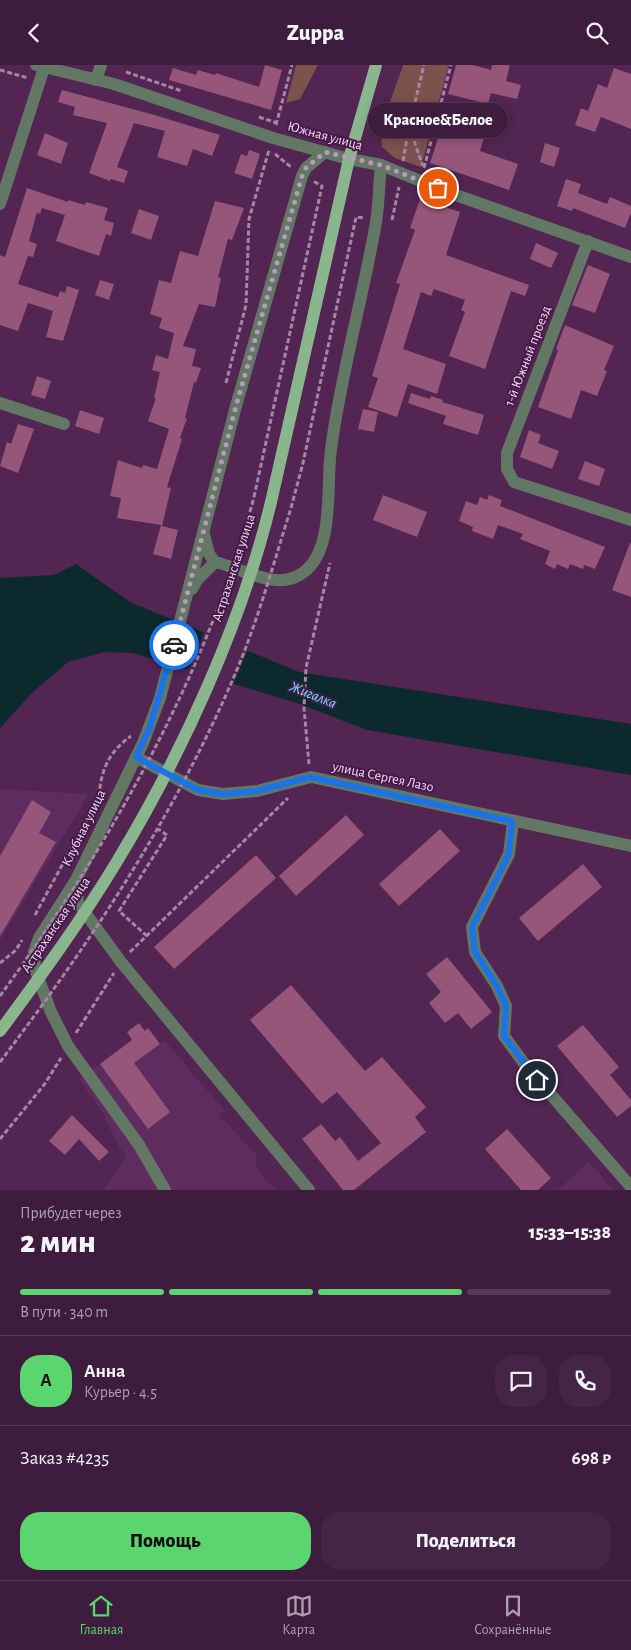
<!DOCTYPE html>
<html lang="ru">
<meta charset="utf-8">
<style>
body{margin:0;font-family:"Alegreya Sans",sans-serif;background:#452545;color:#f1f3f6;height:100vh;display:flex;flex-direction:column;font-size:19px;white-space:nowrap}
*{box-sizing:border-box;margin:0}
p{font-size:16px;color:#ada1b0}
.icon{flex:none;width:28px;height:28px;fill:none;stroke:currentColor;stroke-width:2;stroke-linecap:round;stroke-linejoin:round}
.map{position:relative;height:1125px;overflow:hidden}
.panel{display:flex;flex-direction:column;background:#3e1c3e;flex:1}
.panel>*{flex:none}
.pin{position:absolute;display:grid;place-items:center;width:42px;height:42px;color:#fff;margin:-21px;border:2px solid #fff;border-radius:50%;box-shadow:0 1px 5px #0007}
.courier{position:absolute;display:grid;place-items:center;width:50px;height:50px;margin:-25px;border:4px solid #1a73e8;border-radius:50%;background:#fff;color:#222;box-shadow:0 1px 6px #0007}
.bubble{position:absolute;height:35px;border-radius:18px;background:#3e1c3e;box-shadow:0 2px 12px #0003,0 0 0 1px #573a58;font-size:16px;font-weight:800;line-height:35px;text-align:center}
.overview em{font-style:normal;font-weight:800}
.overview div{display:flex;flex-direction:column-reverse}
.overview{display:flex;align-items:center;justify-content:space-between;height:85px;padding:0 20px}
h1{font-size:32px;font-weight:800;line-height:38px}
.bar{display:grid;grid-template-columns:repeat(4,1fr);gap:8px 5px;align-content:center;height:60px;padding:0 20px}
.bar i{height:6px;border-radius:4px;background:#573a58}
.bar .current{background:#5bd56d}
.bar p{grid-column:span 4}
.line{display:flex;align-items:center;gap:12px;padding:0 20px;border-top:1px solid #573a58}
.line div{flex:1}
.round{display:grid;place-items:center;flex:none;width:52px;height:52px;border-radius:20px;background:#452545}
.primary-button{display:flex;gap:10px;margin-top:auto;padding:10px 20px}
.primary-button a{flex:1;height:58px;border-radius:20px;background:#5bd56d;color:#111;font-size:20px;font-weight:800;line-height:58px;text-align:center}
.primary-button a+a{background:#452545;color:#f1f3f6}
header{display:flex;justify-content:space-between;align-items:center;height:65px;padding:0 20px;background:#3e1c3e;font-size:22px;font-weight:800}
.menu{display:flex;justify-content:space-around;align-items:center;height:70px;border-top:1px solid #573a58;background:#3e1c3e;font-size:14px;color:#ada1b0}
.menu a{display:grid;justify-items:center;gap:2px}
.menu .current{color:#5bd56d}
.map>svg:first-child{display:block}
</style>
<header><svg class="icon" aria-label="back" viewBox="0 0 24 24"><path d="M15 5l-7 7 7 7"/></svg>Zuppa<svg class="icon" aria-label="search" viewBox="0 0 24 24"><circle cx="10" cy="10" r="6"/><path d="M15 15l6 6"/></svg></header>
<div class="map">
<svg width="631" height="1125" viewBox="0 0 631 1125">
<rect width="100%" height="100%" fill="#522553"/>
<g fill="#5f2c60">
<polygon points="0,724 89,729 0,875"/>
<polygon points="139,958 145,966 148,963 160,979 165,976 224,1045 219,1050 256,1089 256,1103 276,1125 103,1125 126,1092 119,1082 102,1047 79,1014 132,975 127,967"/>
<polygon points="589,1097 613,1125 558,1125"/>
</g>
<g fill="#7c524d">
<polygon points="296,0 318,0 300,34 286,38"/>
<path d="M403,0h46l-28,102 -26,-9 -13,-11c-3,-24 14,-59 21,-82z"/>
</g>
<polygon fill="#0c2a2e" points="76,499 130,537 299,607 631,659 631,710 367,665 300,639 133,588 104,587 68,597 33,627 0,663 0,513 54,510"/>
<polygon fill="#522553" points="205,566 248,584 232,621 187,607"/>
<g fill="#955679">
<polygon points="265,0 282,5 271,45 169,15 173,3 196,10 198,5 215,10 216,8 259,22"/>
<polygon points="456,0 473,0 491,5 492,0 510,0 506,16 521,20 517,34 491,28 488,39 448,29"/>
<polygon points="614,3 631,9 631,64 601,52 595,67 575,60 581,43 588,46 598,19 607,23"/>
<polygon points="62,25 151,49 220,70 212,91 193,84 187,101 157,92 165,66 134,58 117,102 128,106 124,118 111,114 110,116 89,108 107,58 73,50 75,42 58,37"/>
<polygon points="442,61 484,72 480,86 518,99 509,125 430,98"/>
<polygon points="45,68 68,78 61,99 37,90"/>
<polygon points="545,78 560,83 554,102 540,97"/>
<polygon points="249,85 260,89 252,114 234,108 241,89 247,91"/>
<polygon points="566,114 581,119 578,128 607,139 610,132 631,141 631,148 625,163 573,143 572,146 557,141"/>
<polygon points="27,123 68,137 68,135 85,140 86,137 108,143 104,155 114,158 111,171 106,169 99,191 56,176 65,150 42,143 40,149 37,147 29,176 37,179 33,192 28,191 18,219 58,232 60,226 65,228 67,221 79,225 63,276 46,272 53,246 28,238 18,266 0,260 0,190 5,192"/>
<polygon points="420,134 460,147 446,190 529,220 525,231 511,226 485,304 449,291 465,247 461,245 465,235 434,224 431,231 421,227 403,284 446,299 437,329 408,319 397,352 368,342 378,313 372,311 400,219 396,218 415,165 410,163"/>
<polygon points="215,136 244,143 232,175 228,174 218,212 221,213 215,242 199,239 183,281 196,284 192,301 201,303 196,318 194,317 185,353 187,353 180,373 182,374 167,422 171,423 162,461 178,465 171,494 153,489 161,460 117,453 121,433 110,431 118,395 142,403 143,400 157,404 169,364 148,356 156,333 154,333 160,307 152,305 156,290 168,294 174,268 159,263 162,253 150,249 159,215 171,218 180,186 198,191"/>
<polygon points="139,144 159,151 151,175 131,168"/>
<polygon points="536,178 558,188 551,203 530,194"/>
<polygon points="588,200 610,209 595,248 572,240"/>
<polygon points="100,215 114,219 109,235 95,230"/>
<polygon points="565,260 614,281 604,305 607,306 597,331 581,325 571,354 538,342 558,285 556,284"/>
<polygon points="37,311 51,316 45,334 31,330"/>
<polygon points="411,328 430,334 431,331 443,335 442,337 484,350 478,370 443,359 446,351 408,338"/>
<polygon points="363,344 378,347 374,367 358,364"/>
<polygon points="80,345 104,353 99,369 75,361"/>
<polygon points="18,359 34,364 18,408 0,401 7,377 11,379"/>
<polygon points="529,365 541,370 538,378 559,386 552,404 520,392"/>
<polygon points="585,396 605,404 599,421 578,414"/>
<polygon points="383,430 427,447 417,472 373,455"/>
<polygon points="489,430 502,435 500,441 605,482 595,504 584,500 583,504 570,499 568,504 557,499 555,504 545,499 550,486 520,474 523,469 498,460 493,474 472,466 473,462 459,456 466,436 477,440 480,432 487,435"/>
<polygon points="630,478 631,479 631,532 612,525"/>
<polygon points="32,735 51,747 39,768 56,777 0,871 0,791"/>
<polygon points="346,750 364,770 296,831 279,811"/>
<polygon points="440,764 460,786 399,841 379,819"/>
<polygon points="256,790 276,813 174,904 154,882"/>
<polygon points="583,799 602,822 538,876 519,853"/>
<polygon points="447,892 492,947 471,964 458,948 445,958 429,938 441,927 426,909"/>
<polygon points="291,920 365,1006 382,992 426,1042 415,1052 426,1067 354,1125 343,1125 302,1074 321,1059 335,1076 340,1072 358,1096 381,1078 337,1027 322,1039 250,955"/>
<polygon points="139,958 145,966 148,963 160,979 134,998 170,1047 148,1064 100,999 132,975 127,967"/>
<polygon points="583,960 619,1002 610,1010 631,1035 631,1041 617,1052 557,981"/>
<polygon points="72,1050 109,1087 99,1096 79,1074 65,1090 49,1076"/>
<polygon points="507,1064 551,1113 538,1125 521,1125 485,1084"/>
</g>
<g fill="none" stroke-linecap="round" stroke-linejoin="round">
<g stroke="#a884a8" stroke-width="3" stroke-dasharray="5 2.5" stroke-linecap="butt">
<polyline points="0,5 28,13"/>
<polyline points="126,7 182,26"/>
<polyline points="259,52 277,58"/>
<polyline points="276,60 292,0"/>
<polyline points="409,62 423,101"/>
<polyline points="275,89 291,102"/>
<polyline points="403,96 409,62 424,0"/>
<polyline points="424,103 451,0"/>
<polyline points="392,155 399,122"/>
<polyline points="226,318 246,240 249,154 269,85"/>
<polyline points="254,432 322,121 313,116"/>
<polyline points="291,443 303,398 356,152 365,153"/>
<polyline points="309,699 304,643 306,603 330,498"/>
<path d="M35,850l64,-118c2,-28 10,-45 32,-61"/>
<polyline points="147,871 119,846 167,770 158,764"/>
<polyline points="130,887 288,733"/>
<polyline points="0,898 16,885 22,875"/>
<polyline points="76,968 114,908"/>
<polyline points="0,1074 44,1020 61,993"/>
</g>
<g stroke="#637864" stroke-width="12">
<polyline points="36,0 114,19 273,73 349,94 381,100 450,128 631,192"/>
<polyline points="96,15 101,0"/>
<polyline points="0,139 44,3"/>
<polyline points="588,176 507,388 507,404 514,417 631,455"/>
<polyline points="0,338 64,359"/>
<path d="M204,469l5,20 6,8c28,6 62,31 89,10 31,-23 22,-88 27,-123 10,-76 32,-151 45,-227 3,-19 3,-38 5,-57"/>
<polyline points="192,524 197,515 215,497"/>
<polyline points="136,692 198,725 223,729 257,726 311,712 631,781"/>
<polyline points="513,757 509,789 472,862 475,887 497,921 506,941 504,971 526,1001 631,1122"/>
<polyline points="76,815 39,873 34,887 35,904 51,947 68,981 139,1080 165,1125"/>
<polyline points="309,1125 121,897 78,838 76,815 143,678 160,633 236,341 302,111 306,103 325,87"/>
</g>
<polyline stroke="#8ab68d" stroke-width="12" points="271,437 349,94 376,0"/>
<g stroke="#a884a8" stroke-width="3" stroke-dasharray="5 2.5" stroke-linecap="butt">
<path d="M0,931c110,-152 205,-317 254,-499"/>
<path d="M0,997c91,-120 173,-244 233,-383 24,-55 40,-114 58,-171"/>
</g>
<path stroke="#8ab68d" stroke-width="12" d="M0,966c40,-54 81,-110 116,-168 65,-107 126,-240 155,-361"/>
</g>
<g fill="none" stroke-linecap="round" stroke-linejoin="round">
<polyline stroke="#bb99ba" stroke-width="5" stroke-dasharray="0 9" points="174,580 236,341 302,111 306,103 325,87 381,100 438,123"/>
<polyline stroke="#1a73e8" stroke-width="6" points="174,580 150,662 136,692 198,725 223,729 257,726 310,712 512,756 509,789 472,862 475,887 497,921 506,941 504,971 537,1015"/>
</g>
<g text-anchor="middle" dominant-baseline="central" stroke-width="4" stroke-linejoin="round" paint-order="stroke">
<g font-size="14" fill="#f3d7f2" stroke="#461a48">
<text transform="translate(325 71) rotate(15)">Южная улица</text>
<text transform="translate(528 291) rotate(-69)">1-й Южный проезд</text>
<text transform="translate(234 503) rotate(-72)">Астраханская улица</text>
<text transform="translate(383 712) rotate(12)">улица Сергея Лазо</text>
<text transform="translate(84 763) rotate(-64)">Клубная улица</text>
<text transform="translate(56 860) rotate(-56)">Астраханская улица</text>
</g>
<g font-size="15" font-style="italic" fill="#63ebfc" stroke="#461a48">
<text transform="translate(313 630) rotate(22)">Жигалка</text>
</g>
</g>
</svg>
<div class="pin" style="left:438px;top:123px;background:#ea580c"><svg class="icon" aria-label="bag" viewBox="0 0 24 24"><path d="M5 8h14l-1 12H6zM9 8a3 3 0 0 1 6 0"/></svg></div>
<div class="pin" style="left:537px;top:1015px;background:#1f2937"><svg class="icon" aria-label="home" viewBox="0 0 24 24"><path d="M3 11l9-7 9 7M6 9v11h12V9"/></svg></div>
<div class="courier" style="left:174px;top:580px"><svg class="icon" aria-label="car" viewBox="0 0 24 24"><path d="M5 17H2v-5l4-1 3-4h7l3 4 3 1v5h-3M9 17h6M6 11h13"/><circle cx="7" cy="17" r="2"/><circle cx="17" cy="17" r="2"/></svg></div>
<div class="bubble" style="left:368px;top:38px;width:140px">Красное&amp;Белое</div>
</div>
<section class="panel">
<div class="overview"><div><h1>2 мин</h1><p>Прибудет через</p></div><em>15:33–15:38</em></div>
<div class="bar"><i class="current"></i><i class="current"></i><i class="current"></i><i></i><p>В пути · 340 m</p></div>
<div class="line" style="height:90px"><b class="round" style="background:#5bd56d;color:#111">А</b><div><b>Анна</b><p>Курьер · 4.5</p></div><a class="round"><svg class="icon" aria-label="chat" viewBox="0 0 24 24"><path d="M4 5h16v11H9l-5 4z"/></svg></a><a class="round"><svg class="icon" aria-label="phone" viewBox="0 0 24 24"><path d="M5 4h4l2 5-3 2q2 4 5 5l2-3 5 2v4C11 20 4 13 5 4z"/></svg></a></div>
<div class="line" style="height:65px"><div>Заказ #4235</div><b>698 ₽</b></div>
<div class="primary-button"><a>Помощь</a><a>Поделиться</a></div>
</section>
<nav class="menu">
<a class="current"><svg class="icon" aria-label="home" viewBox="0 0 24 24"><path d="M3 11l9-7 9 7M6 9v11h12V9"/></svg>Главная</a>
<a><svg class="icon" aria-label="map" viewBox="0 0 24 24"><path d="M3 6l6-2 6 2 6-2v14l-6 2-6-2-6 2zM9 4v14M15 6v14"/></svg>Карта</a>
<a><svg class="icon" aria-label="saved" viewBox="0 0 24 24"><path d="M7 4h10v16l-5-4-5 4z"/></svg>Сохранённые</a>
</nav>
